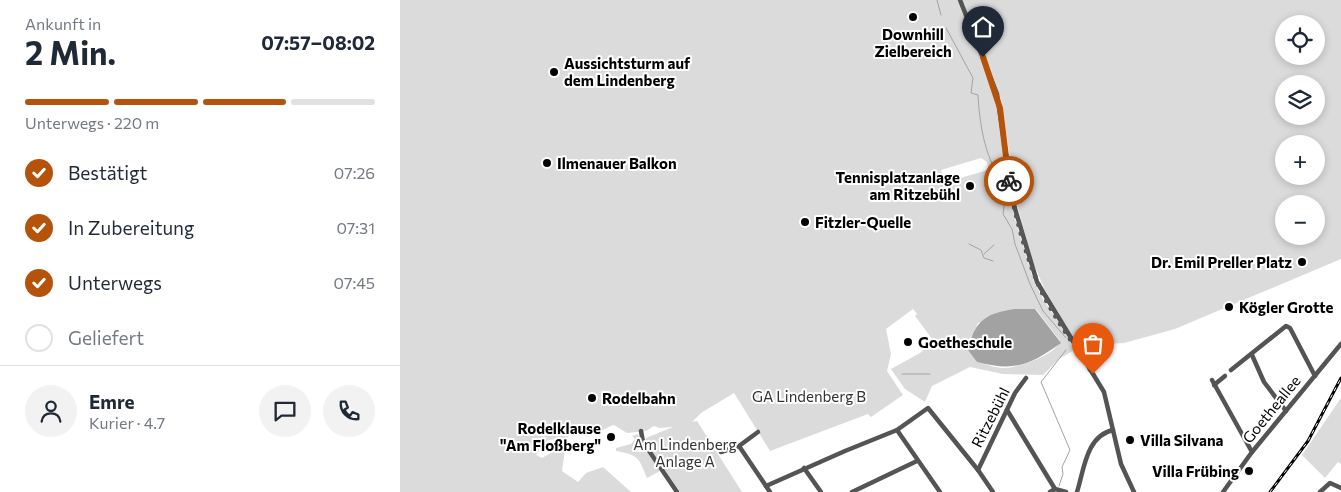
<!DOCTYPE html>
<html lang="de">
<meta charset="utf-8">
<style>
body{margin:0;font-family:Commissioner,sans-serif;background:#f2f2f3;color:#1f2937;height:100vh;display:flex;flex-direction:column;font-size:19px;white-space:nowrap}
*{box-sizing:border-box;margin:0}
p{font-size:16px;color:#747a83}
.icon{flex:none;width:28px;height:28px;fill:none;stroke:currentColor;stroke-width:2;stroke-linecap:round;stroke-linejoin:round}
.map{position:relative;flex:1;overflow:hidden}
.sheet{display:flex;flex-direction:column;background:#fff;width:400px}
.sheet>*{flex:none}
.buttons{position:absolute;left:875px;top:15px;display:grid;gap:10px}
.buttons a{display:grid;place-items:center;width:50px;height:50px;border-radius:50%;background:#fff;box-shadow:0 2px 8px #0003;font-size:25px}
.pin{position:absolute;display:grid;place-items:center;width:42px;height:42px;color:#fff;margin:-51px -21px;border-radius:50% 50% 50% 0;rotate:-45deg;box-shadow:0 0 5px #0007}
.pin .icon{rotate:45deg}
.courier{position:absolute;display:grid;place-items:center;width:50px;height:50px;margin:-25px;border:4px solid #b45309;border-radius:50%;background:#fff;color:#222;box-shadow:0 1px 6px #0007}
.overview em{font-style:normal;font-weight:700}
.overview div{display:flex;flex-direction:column-reverse}
.overview{display:flex;align-items:center;justify-content:space-between;height:85px;padding:0 25px}
h1{font-size:32px;font-weight:700;line-height:38px}
.bar{display:grid;grid-template-columns:repeat(4,1fr);gap:8px 5px;align-content:center;height:60px;padding:0 25px}
.bar i{height:6px;border-radius:4px;background:#e0e1e3}
.bar .current{background:#b45309}
.bar p{grid-column:span 4}
.line{display:flex;align-items:center;gap:12px;padding:0 25px;border-top:1px solid #e0e1e3}
.line div{flex:1}
.round{display:grid;place-items:center;flex:none;width:52px;height:52px;border-radius:26px;background:#f2f2f3}
ol{padding:0 25px;list-style:none}
li{display:flex;align-items:center;gap:15px;height:55px}
li p{margin-inline-start:auto}
li .icon{padding:5px;border-radius:50%;background:#b45309;color:#fff;stroke-width:4}
li:last-child{color:#747a83}
li i{width:28px;height:28px;border:2px solid #e0e1e3;border-radius:50%}
main{display:flex;flex:1;min-height:0}
.map>svg:first-child{display:block}
</style>
<main>
<section class="sheet">
<div class="overview"><div><h1>2 Min.</h1><p>Ankunft in</p></div><em>07:57–08:02</em></div>
<div class="bar"><i class="current"></i><i class="current"></i><i class="current"></i><i></i><p>Unterwegs · 220 m</p></div>
<ol>
<li><svg class="icon" aria-label="check" viewBox="0 0 24 24"><path d="M5 12l5 5 9-10"/></svg>Bestätigt<p>07:26</p></li>
<li><svg class="icon" aria-label="check" viewBox="0 0 24 24"><path d="M5 12l5 5 9-10"/></svg>In Zubereitung<p>07:31</p></li>
<li><svg class="icon" aria-label="check" viewBox="0 0 24 24"><path d="M5 12l5 5 9-10"/></svg>Unterwegs<p>07:45</p></li>
<li><i></i>Geliefert</li>
</ol>
<div class="line" style="height:90px"><a class="round"><svg class="icon" aria-label="person" viewBox="0 0 24 24"><circle cx="12" cy="8" r="4"/><path d="M4 21q1-7 8-7t8 7"/></svg></a><div><b>Emre</b><p>Kurier · 4.7</p></div><a class="round"><svg class="icon" aria-label="chat" viewBox="0 0 24 24"><path d="M4 5h16v11H9l-5 4z"/></svg></a><a class="round"><svg class="icon" aria-label="phone" viewBox="0 0 24 24"><path d="M5 4h4l2 5-3 2q2 4 5 5l2-3 5 2v4C11 20 4 13 5 4z"/></svg></a></div>
</section>
<div class="map">
<svg width="941" height="492" viewBox="0 0 941 492">
<rect width="100%" height="100%" fill="#fff"/>
<g fill="#dbdbdb" fill-rule="evenodd">
<path d="M0,0h558l32,82 8,29 15,101 21,70 9,17 33,50 -17,10 -16,16 -40,-1 -33,-7 -38,19 -7,16 -20,-13 -14,-20 29,-16 13,-13 -18,-24 2,-2 -4,-5 -27,20 5,25 -4,17 16,24 -32,22 -3,-3 -98,37 -36,-58 -33,20 -9,9 5,-1 45,71h-62l-35,-51 1,-3 27,-11 -14,1 -5,-2 -8,5 -19,2 -13,-8c-17,5 -22,19 -41,6l-4,2 -1,5 -4,3c-19,-4 -18,-1 -28,14l6,3 19,-11 4,3 -3,21 16,11 8,-9 17,-6 28,25h-231zM581,158l6,4 7,28 -6,-20 -42,12 4,21 -9,-33zM636,309l24,32c-4,14 -42,27 -56,27 -9,0 -19,-4 -27,-6l-7,-23 8,-16z"/>
<path d="M562,0h379v259l-166,70 -51,14 -20,1 -21,11 -39,-67 -12,-28 -16,-59 -14,-98zM884,24h32v32h-32zM884,84h32v32h-32zM884,144h32v32h-32zM884,204h32v32h-32z"/>
<polygon points="941,398 941,464 938,462 925,478 902,455"/>
<path d="M238,434l2,7 -3,11h5v-7l18,26 -13,7c-8,-20 -8,-23 -31,-27v-3l15,-4 4,-5 -3,-3z"/>
</g>
<path fill="#a2a2a2" d="M615,309h20l26,34c-31,22 -46,29 -84,19l-9,-12c6,-30 19,-37 47,-41z"/>
<g fill="none" stroke-linecap="round" stroke-linejoin="round">
<g stroke="#a2a2a2" stroke-width="1">
<polyline points="537,0 541,15"/>
<path d="M546,28l27,50 -2,15 7,2c1,22 6,64 23,82l3,30 -1,7 9,15 3,15 15,40 13,27 23,27"/>
<polyline points="569,244 581,250 584,258 593,261"/>
<polyline points="584,254 594,245"/>
<polyline points="502,374 530,374"/>
<polyline points="659,486 663,474 662,467 670,450 641,382 666,350"/>
</g>
<g stroke="#545454" stroke-width="4.5">
<polyline points="560,0 597,94 613,202 637,282 704,392 721,464 734,492"/>
<polyline points="852,355 864,382 886,411"/>
<polyline points="831,370 886,326 890,328 915,376"/>
<polyline points="812,380 852,452"/>
<polyline points="814,385 825,376"/>
<polyline points="607,410 655,489 650,492"/>
<polyline points="497,430 540,492"/>
<polyline points="241,431 243,442 277,492"/>
<polyline points="339,446 358,432"/>
<polyline points="321,452 339,446 370,492"/>
<polyline points="404,468 421,492"/>
<polyline points="578,470 615,393 626,378"/>
<polyline points="366,486 445,451 497,430 528,408 578,470 593,492"/>
<polyline points="655,489 666,492"/>
<polyline points="452,492 517,461"/>
<path d="M677,492c7,-22 9,-56 36,-62"/>
<polyline points="823,492 852,452 941,344"/>
<polyline points="920,492 930,483 941,488"/>
</g>
<defs>
<polyline id="rail" points="870,492 908,441 941,378"/>
</defs>
<use href="#rail" stroke="#000" stroke-width="3"/>
<use href="#rail" stroke="#fff" stroke-width="1" stroke-dasharray="4" stroke-linecap="butt"/>
</g>
<g fill="none" stroke-linecap="round" stroke-linejoin="round">
<path stroke="#595959" stroke-width="5" stroke-dasharray="0 9" d="M609,181c6,34 19,84 35,115 14,27 33,52 49,78"/>
<polyline stroke="#b45309" stroke-width="6" points="583,57 600,108 609,181"/>
</g>
<g fill="#000" stroke="#fff" stroke-width="2">
<circle cx="513" cy="17" r="5"/>
<circle cx="154" cy="72" r="5"/>
<circle cx="147" cy="163" r="5"/>
<circle cx="570" cy="186" r="5"/>
<circle cx="405" cy="222" r="5"/>
<circle cx="902" cy="262" r="5"/>
<circle cx="829" cy="307" r="5"/>
<circle cx="508" cy="342" r="5"/>
<circle cx="192" cy="398" r="5"/>
<circle cx="211" cy="437" r="5"/>
<circle cx="730" cy="440" r="5"/>
<circle cx="849" cy="471" r="5"/>
</g>
<g text-anchor="middle" dominant-baseline="central" stroke-width="4" stroke-linejoin="round" paint-order="stroke">
<g font-size="15" font-weight="bold" fill="#000" stroke="#fff" text-anchor="start">
<text x="513" y="34" text-anchor="middle">Downhill<tspan x="513" dy="17">Zielbereich</tspan></text>
<text x="164" y="63">Aussichtsturm auf<tspan x="164" dy="17">dem Lindenberg</tspan></text>
<text x="157" y="163">Ilmenauer Balkon</text>
<text x="560" y="177" text-anchor="end">Tennisplatzanlage<tspan x="560" dy="17">am Ritzebühl</tspan></text>
<text x="415" y="222">Fitzler-Quelle</text>
<text x="892" y="262" text-anchor="end">Dr. Emil Preller Platz</text>
<text x="839" y="307">Kögler Grotte</text>
<text x="518" y="342">Goetheschule</text>
<text x="202" y="398">Rodelbahn</text>
<text x="201" y="428" text-anchor="end">Rodelklause<tspan x="201" dy="17">"Am Floßberg"</tspan></text>
<text x="740" y="440">Villa Silvana</text>
<text x="839" y="471" text-anchor="end">Villa Frübing</text>
</g>
<g font-size="15" fill="#323232" stroke="#fff">
<text x="409" y="396">GA Lindenberg B</text>
<text x="285" y="444">Am Lindenberg<tspan x="285" dy="17">Anlage A</tspan></text>
</g>
<g font-size="15" fill="#000" stroke="#fff">
<text transform="translate(871 409) rotate(-51)">Goetheallee</text>
<text transform="translate(590 417) rotate(-63)">Ritzebühl</text>
</g>
</g>
</svg>
<div class="buttons">
<a><svg class="icon" aria-label="locate" viewBox="0 0 24 24"><circle cx="12" cy="12" r="6"/><path d="M12 2v4M12 18v4M2 12h4M18 12h4"/></svg></a>
<a><svg class="icon" aria-label="layers" viewBox="0 0 24 24"><path d="M12 4l9 5-9 5-9-5zM3 14l9 5 9-5"/></svg></a>
<a>+</a>
<a>−</a>
</div>
<div class="pin" style="left:693px;top:374px;background:#ea580c"><svg class="icon" aria-label="bag" viewBox="0 0 24 24"><path d="M5 8h14l-1 12H6zM9 8a3 3 0 0 1 6 0"/></svg></div>
<div class="pin" style="left:583px;top:57px;background:#1f2937"><svg class="icon" aria-label="home" viewBox="0 0 24 24"><path d="M3 11l9-7 9 7M6 9v11h12V9"/></svg></div>
<div class="courier" style="left:609px;top:181px"><svg class="icon" aria-label="bike" viewBox="0 0 24 24"><circle cx="6" cy="16" r="4"/><circle cx="18" cy="16" r="4"/><path d="M6 16l4-8h5l3 8M10 8l3 8H6M13 5h3"/></svg></div>
</div>
</main>
